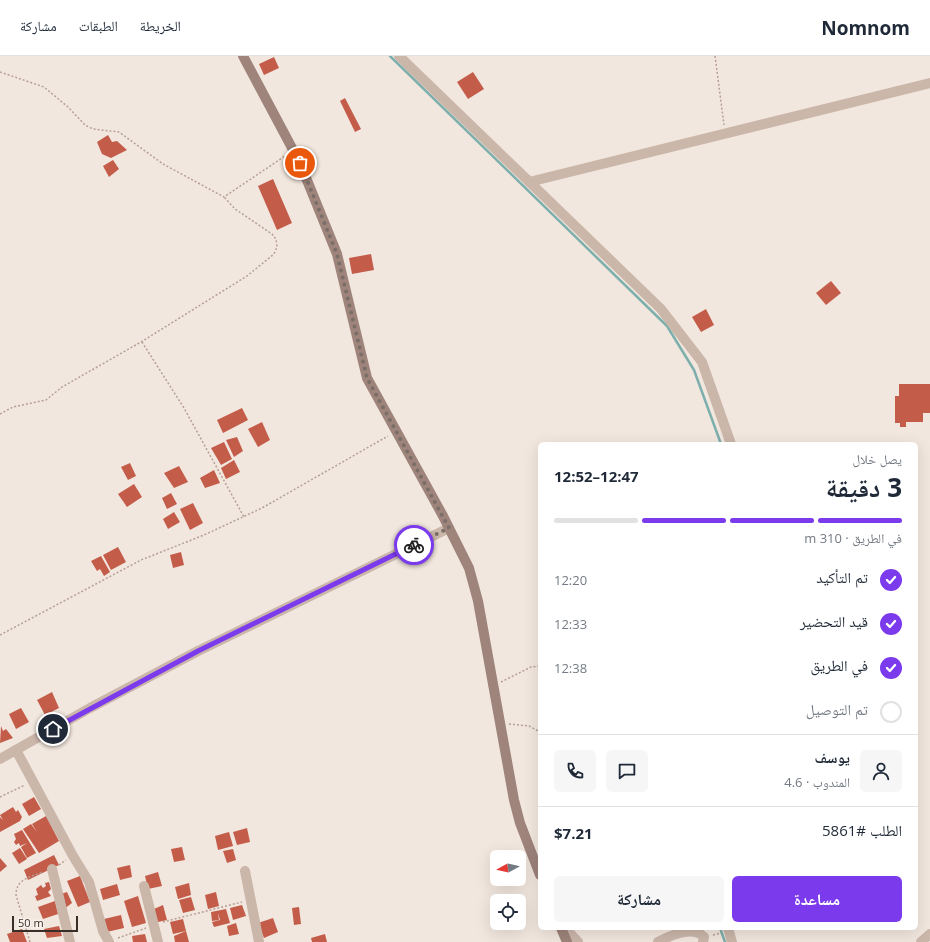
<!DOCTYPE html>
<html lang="ar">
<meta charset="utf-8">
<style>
body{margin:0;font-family:"Open Sans","Noto Naskh Arabic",sans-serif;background:#f6f6f7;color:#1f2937;direction:rtl;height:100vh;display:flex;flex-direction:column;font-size:15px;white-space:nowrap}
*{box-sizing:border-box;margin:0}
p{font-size:13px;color:#747a83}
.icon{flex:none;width:22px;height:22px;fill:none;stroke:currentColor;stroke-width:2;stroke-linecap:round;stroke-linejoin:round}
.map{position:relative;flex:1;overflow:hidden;direction:ltr}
.details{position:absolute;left:538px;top:386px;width:380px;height:488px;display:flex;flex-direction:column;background:#fff;border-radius:6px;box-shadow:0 4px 16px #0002;direction:rtl}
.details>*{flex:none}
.needle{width:26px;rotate:262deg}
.buttons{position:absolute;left:490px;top:794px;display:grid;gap:8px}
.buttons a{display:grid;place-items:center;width:36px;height:36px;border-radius:6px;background:#fff;box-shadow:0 4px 16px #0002;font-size:20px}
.scale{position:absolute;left:12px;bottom:10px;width:66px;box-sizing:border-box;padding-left:4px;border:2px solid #382d29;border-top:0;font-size:11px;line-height:14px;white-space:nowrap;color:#382d29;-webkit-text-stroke:3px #faf1eb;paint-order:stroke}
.pin{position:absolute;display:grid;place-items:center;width:34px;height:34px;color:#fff;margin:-17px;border:2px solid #fff;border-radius:50%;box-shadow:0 1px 4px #0007}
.courier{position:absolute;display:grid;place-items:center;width:40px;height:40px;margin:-20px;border:3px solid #7c3aed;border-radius:50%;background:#fff;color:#222;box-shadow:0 1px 5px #0007}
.overview em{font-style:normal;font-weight:700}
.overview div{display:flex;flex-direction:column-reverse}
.overview{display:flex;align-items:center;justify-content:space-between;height:68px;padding:0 16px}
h1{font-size:26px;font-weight:700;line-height:30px}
.bar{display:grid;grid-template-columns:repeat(4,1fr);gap:6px 4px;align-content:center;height:48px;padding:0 16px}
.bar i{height:5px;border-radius:3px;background:#e0e1e3}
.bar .active{background:#7c3aed}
.bar p{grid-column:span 4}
.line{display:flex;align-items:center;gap:10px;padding:0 16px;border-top:1px solid #e0e1e3}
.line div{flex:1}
.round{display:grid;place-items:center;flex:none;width:42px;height:42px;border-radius:6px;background:#f6f6f7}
ol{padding:0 16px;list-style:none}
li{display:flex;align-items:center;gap:12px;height:44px}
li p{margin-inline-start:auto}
li .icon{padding:4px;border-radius:50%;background:#7c3aed;color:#fff;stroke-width:4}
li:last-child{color:#747a83}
li i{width:22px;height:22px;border:2px solid #e0e1e3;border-radius:50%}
.cta{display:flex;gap:8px;margin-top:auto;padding:8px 16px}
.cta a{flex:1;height:46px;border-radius:6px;background:#7c3aed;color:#fff;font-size:16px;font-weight:700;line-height:46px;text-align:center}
.cta a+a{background:#f6f6f7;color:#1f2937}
header{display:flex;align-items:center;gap:24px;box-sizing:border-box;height:56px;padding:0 20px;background:#fff;border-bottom:1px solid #e0e1e3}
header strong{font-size:19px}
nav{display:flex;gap:22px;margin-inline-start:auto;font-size:14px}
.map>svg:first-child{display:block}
</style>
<header>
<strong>Nomnom</strong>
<nav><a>الخريطة</a><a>الطبقات</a><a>مشاركة</a></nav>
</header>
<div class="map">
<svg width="930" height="886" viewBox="0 0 930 886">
<rect width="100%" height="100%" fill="#f2e7de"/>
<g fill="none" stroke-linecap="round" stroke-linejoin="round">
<g stroke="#7dafac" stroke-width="2.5">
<polyline points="390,0 667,270 694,314 721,388"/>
<polyline points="720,872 725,886"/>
</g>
</g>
<g fill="#c45c4a">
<polygon points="274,1 279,12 264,19 259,8"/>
<polygon points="473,16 484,33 468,43 457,26"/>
<polygon points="345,42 361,73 355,76 340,45"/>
<polygon points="108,79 112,86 117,85 127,94 111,102 102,98 97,86"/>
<polygon points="113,104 119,113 109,121 103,110"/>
<polygon points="273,123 292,167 277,174 258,130"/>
<polygon points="371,198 374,214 352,218 349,202"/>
<polygon points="831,225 841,237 826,249 816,237"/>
<polygon points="706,253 714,269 701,276 692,261"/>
<polygon points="899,328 930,328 930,357 923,357 923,366 906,366 906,371 900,371 900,367 895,367 895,340 899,340"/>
<polygon points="242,352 248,364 223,377 217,364"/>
<polygon points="262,366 270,384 258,391 248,373"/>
<polygon points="237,381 243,395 234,401 226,384"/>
<polygon points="224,386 232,403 221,409 211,392"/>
<polygon points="234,404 240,416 226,423 221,412"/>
<polygon points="130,407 136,420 128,424 121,411"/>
<polygon points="179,410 188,426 174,432 164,417"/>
<polygon points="214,414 220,427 205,432 200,422"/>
<polygon points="134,428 142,441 127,451 118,438"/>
<polygon points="171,437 177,448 167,453 162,442"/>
<polygon points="193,447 203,467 190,474 180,453"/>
<polygon points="174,456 180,466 168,473 163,463"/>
<polygon points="118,491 126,506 111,514 103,499"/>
<polygon points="181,496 184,509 173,512 170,499"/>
<polygon points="101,500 110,516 104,520 100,513 97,515 91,505"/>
<polygon points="52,636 59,652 45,659 37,644"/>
<polygon points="21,652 29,666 16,673 9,658"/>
<polygon points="1,670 3,675 6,673 13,682 0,687"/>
<polygon points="34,741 41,753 29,760 22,748"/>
<polygon points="13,751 16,756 18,754 22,761 20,765 0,776 0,761 3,764 0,759"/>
<polygon points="46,760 59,785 39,797 23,773 31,768 37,776 32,768"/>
<polygon points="247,772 250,786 237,789 233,776"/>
<polygon points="22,774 36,797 27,802 21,791 27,787 20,790 19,787 16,789 14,786 16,783 14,778"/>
<polygon points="229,776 233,790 218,794 215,780"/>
<polygon points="182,791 185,804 174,806 171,793"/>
<polygon points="20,792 27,803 19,808 12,797"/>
<polygon points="233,793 236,804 227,807 223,795"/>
<polygon points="54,799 59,809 28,824 24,814"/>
<polygon points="0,802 7,810 0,816"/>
<polygon points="130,809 132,821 120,824 117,812"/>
<polygon points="158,816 162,830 148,833 145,820"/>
<polygon points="80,820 90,846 78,851 67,825"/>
<polygon points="49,826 51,833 48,836 51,840 37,845 35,840 38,839 36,833 41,829 43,832 46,830 45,827"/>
<polygon points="189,827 191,839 178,843 175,831"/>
<polygon points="117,828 120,839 103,844 100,833"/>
<polygon points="67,836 72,847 64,853 61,838"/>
<polygon points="216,836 219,850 208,853 205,839"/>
<polygon points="138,840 146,867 132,871 124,845"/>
<polygon points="191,841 195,854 183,857 179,844"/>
<polygon points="55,845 58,858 43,863 38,851"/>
<polygon points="163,849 167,864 158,866 154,853"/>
<polygon points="242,849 246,860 233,864 230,852"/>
<polygon points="299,851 301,868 294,869 292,852"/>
<polygon points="226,853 230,867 214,871 212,866 220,864 218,857 219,864 212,865 211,856"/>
<polygon points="121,859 124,872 107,876 104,863"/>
<polygon points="273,862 278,876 264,882 258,867"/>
<polygon points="183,863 186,875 173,878 170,866"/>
<polygon points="236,867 239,878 229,880 227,870"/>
<polygon points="59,870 62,880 47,882 44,873"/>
<polygon points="22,873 27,886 10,886 7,878"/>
<polygon points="186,875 189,886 175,886 174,880"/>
<polygon points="145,878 147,886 133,886 132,880"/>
<polygon points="325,878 327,886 312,886 311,882"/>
</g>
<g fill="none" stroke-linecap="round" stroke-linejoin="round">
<g stroke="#b69f94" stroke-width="1.5" stroke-dasharray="2 2" stroke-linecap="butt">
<polyline points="715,0 724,69"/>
<polyline points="0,16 44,31 68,51 85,69 93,73 119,76 163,108 224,141 285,100"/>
<polyline points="142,286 184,352 244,461"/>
<polyline points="0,358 13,351 46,344 62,331 141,286 247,220 274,198 277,191 276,183 272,178 235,153 224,141"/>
<polyline points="0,579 141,504 204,479 262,452 388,380"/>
<polyline points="501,626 531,611 540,610"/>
<polyline points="509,668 529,670 540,676"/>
<polyline points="0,741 25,729"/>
<polyline points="59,809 66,804"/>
<polyline points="163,866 242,846"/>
<polyline points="713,879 721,877"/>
<polyline points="118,882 146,872"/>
<path d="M30,886l-14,-47c0,-16 14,-18 27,-23"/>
</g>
<g stroke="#cbb6aa" stroke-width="10">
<polyline points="399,0 661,253 702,306 731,388"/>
<polyline points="529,126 930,27"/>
<polyline points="16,694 73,800 89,826 103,875 109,886"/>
<polyline points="0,703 90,652 198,595 449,472"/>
<polyline points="52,813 70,886"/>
<polyline points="245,815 259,886"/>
<polyline points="144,830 158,886"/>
<polyline points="565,872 578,886"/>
<polyline points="728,872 732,886"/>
<path d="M658,886c11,-6 35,-17 46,-5l-1,5"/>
<polyline points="921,886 930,878"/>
</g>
<g stroke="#9e847b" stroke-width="10">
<polyline points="243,0 300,107 337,198 367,322 443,460 469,512 478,545 514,744 520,767 540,819"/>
<polyline points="561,872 567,886"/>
</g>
</g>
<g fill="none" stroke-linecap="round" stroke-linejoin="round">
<polyline stroke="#796e68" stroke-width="4" stroke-dasharray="0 7.2" points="300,107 337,198 367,322 449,472 414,489"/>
<polyline stroke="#7c3aed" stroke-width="5" points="53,673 198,595 414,489"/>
</g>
</svg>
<div class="buttons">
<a><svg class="needle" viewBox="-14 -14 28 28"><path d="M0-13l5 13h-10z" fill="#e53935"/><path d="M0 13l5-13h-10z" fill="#747a83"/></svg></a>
<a><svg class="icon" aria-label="locate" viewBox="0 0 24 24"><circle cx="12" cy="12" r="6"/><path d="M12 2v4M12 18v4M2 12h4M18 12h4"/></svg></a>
</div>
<div class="scale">50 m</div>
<div class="pin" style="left:300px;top:107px;background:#ea580c"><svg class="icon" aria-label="bag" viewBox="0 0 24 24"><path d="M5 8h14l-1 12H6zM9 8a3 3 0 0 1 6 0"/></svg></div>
<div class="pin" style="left:53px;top:673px;background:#1f2937"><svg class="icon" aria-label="home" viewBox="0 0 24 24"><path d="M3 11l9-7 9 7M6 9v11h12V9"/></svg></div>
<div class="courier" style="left:414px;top:489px"><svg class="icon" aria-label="bike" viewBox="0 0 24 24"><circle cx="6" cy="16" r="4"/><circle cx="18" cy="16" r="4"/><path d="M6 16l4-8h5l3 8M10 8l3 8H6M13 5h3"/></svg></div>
<section class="details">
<div class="overview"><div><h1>3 دقيقة</h1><p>يصل خلال</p></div><em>12:47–12:52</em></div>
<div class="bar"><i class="active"></i><i class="active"></i><i class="active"></i><i></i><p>في الطريق · 310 m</p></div>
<ol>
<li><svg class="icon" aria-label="check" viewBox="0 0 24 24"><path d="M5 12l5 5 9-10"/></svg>تم التأكيد<p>12:20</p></li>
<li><svg class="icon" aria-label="check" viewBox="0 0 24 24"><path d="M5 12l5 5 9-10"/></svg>قيد التحضير<p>12:33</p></li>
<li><svg class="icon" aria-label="check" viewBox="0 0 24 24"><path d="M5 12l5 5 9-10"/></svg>في الطريق<p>12:38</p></li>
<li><i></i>تم التوصيل</li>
</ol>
<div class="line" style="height:72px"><a class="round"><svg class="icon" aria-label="person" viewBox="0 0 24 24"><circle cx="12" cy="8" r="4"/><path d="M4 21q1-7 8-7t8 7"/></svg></a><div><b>يوسف</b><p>المندوب · 4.6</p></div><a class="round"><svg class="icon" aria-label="chat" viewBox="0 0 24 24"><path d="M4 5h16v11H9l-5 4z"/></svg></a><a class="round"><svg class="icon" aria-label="phone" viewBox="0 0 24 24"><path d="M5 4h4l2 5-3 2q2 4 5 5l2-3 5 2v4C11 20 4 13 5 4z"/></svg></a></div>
<div class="line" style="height:52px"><div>الطلب #5861</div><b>$7.21</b></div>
<div class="cta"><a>مساعدة</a><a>مشاركة</a></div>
</section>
</div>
